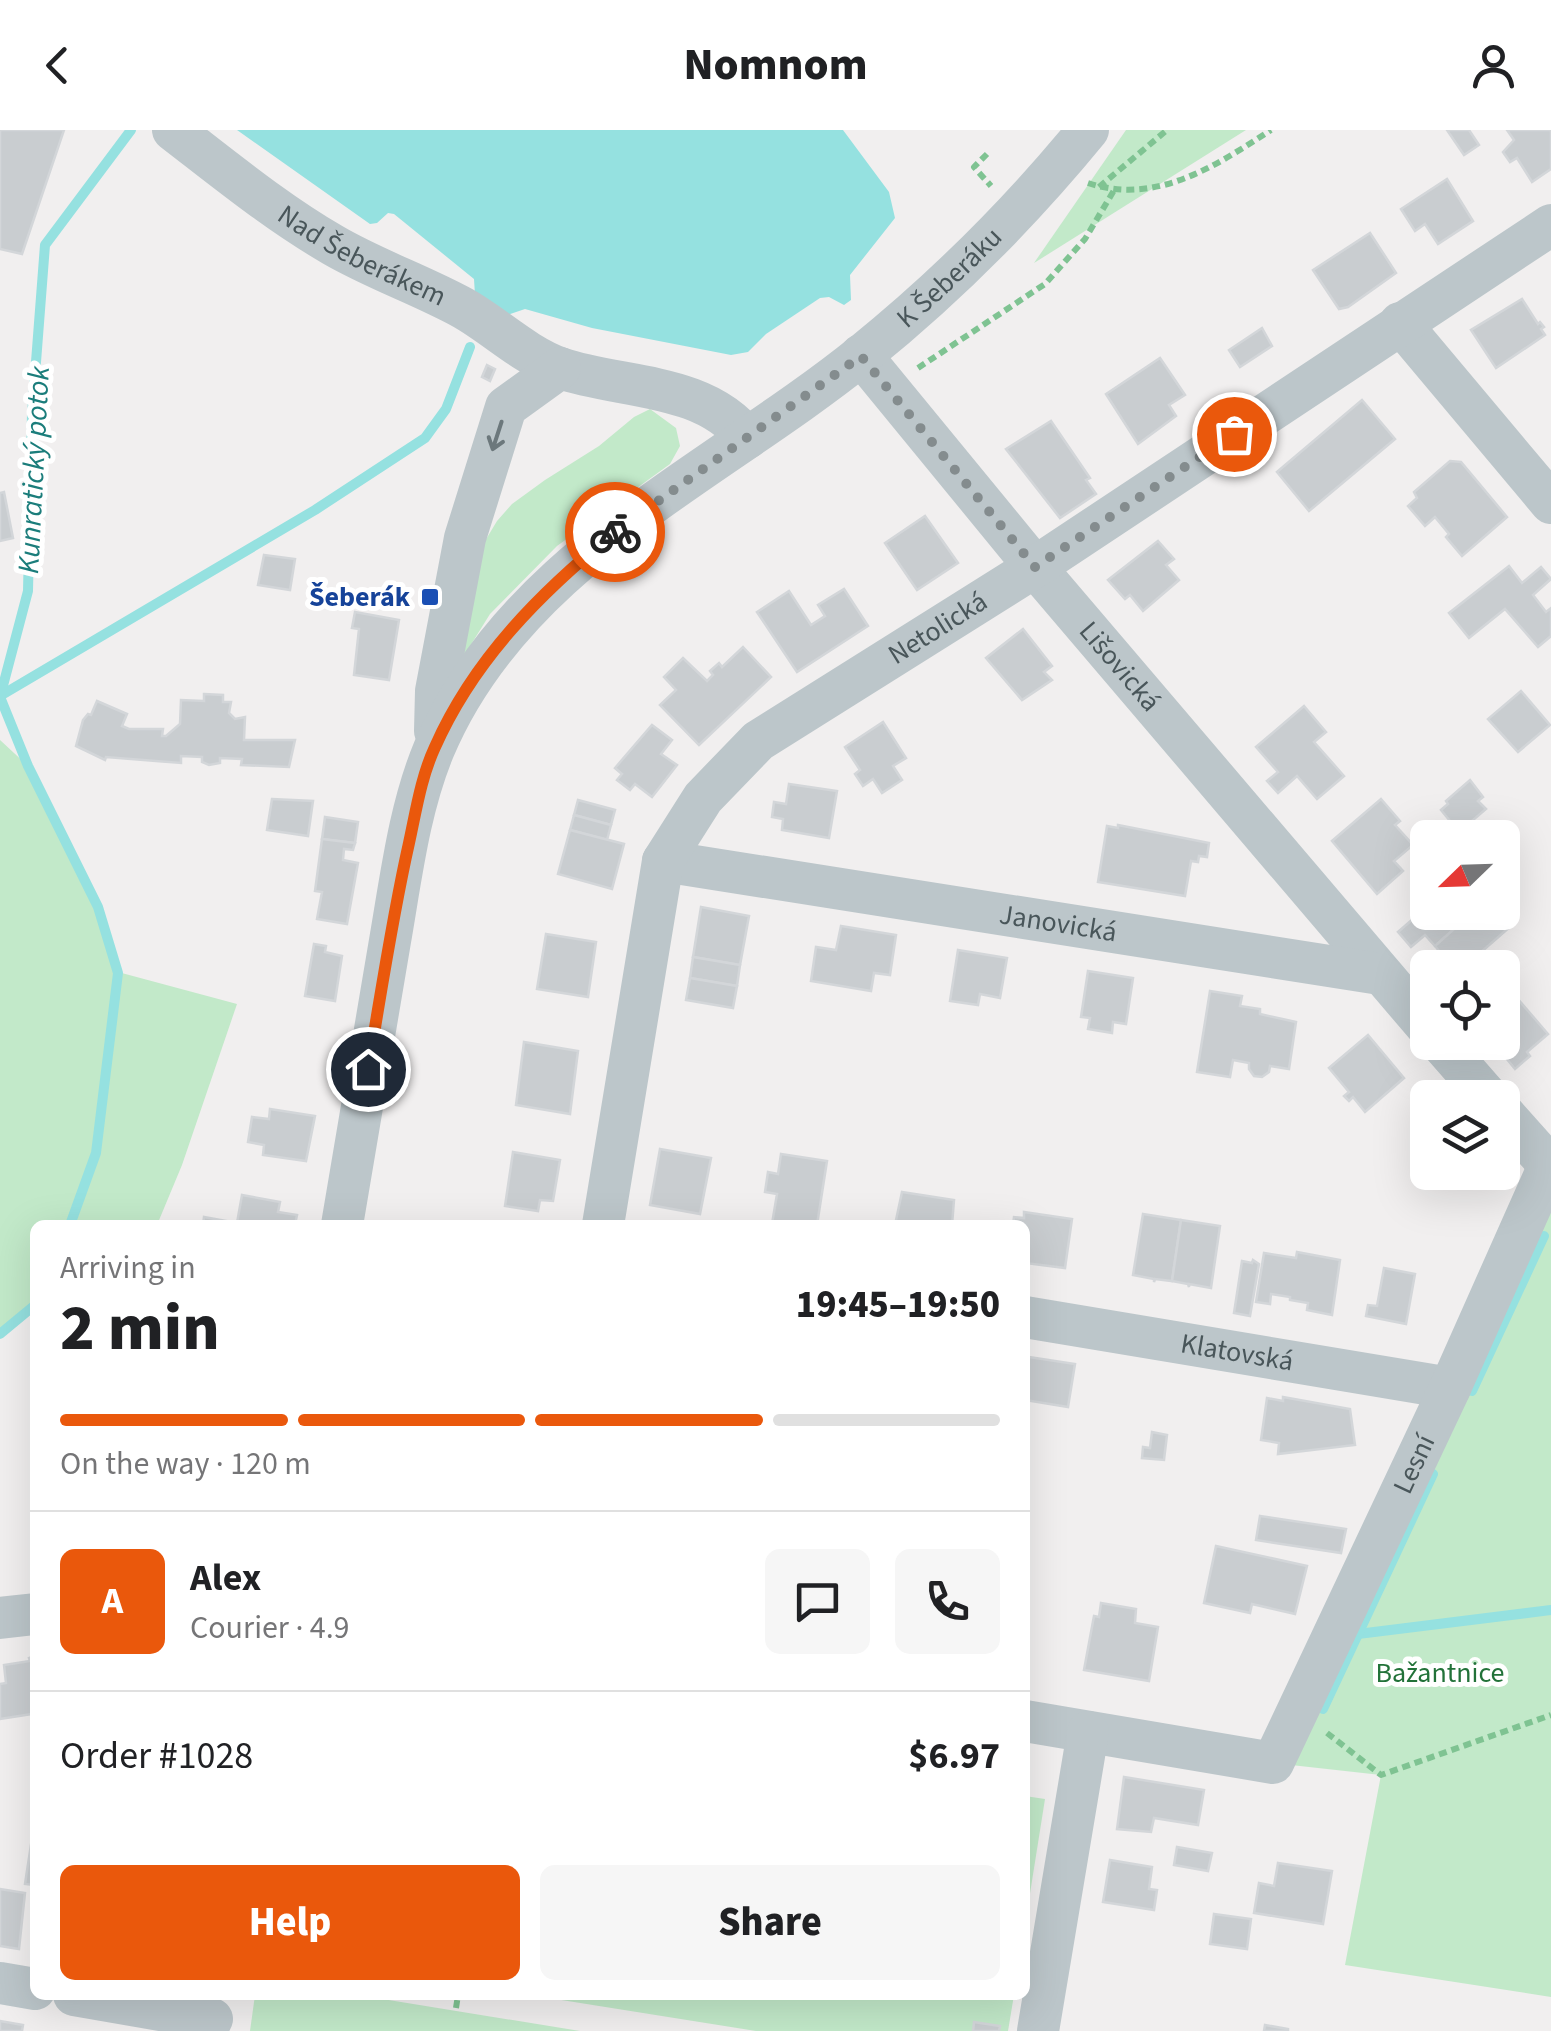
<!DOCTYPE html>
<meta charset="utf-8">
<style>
body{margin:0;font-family:"Source Sans 3",sans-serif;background:#f6f6f6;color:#202124;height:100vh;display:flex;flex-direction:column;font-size:38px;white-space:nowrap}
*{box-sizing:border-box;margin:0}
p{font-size:32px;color:#757577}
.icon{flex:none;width:55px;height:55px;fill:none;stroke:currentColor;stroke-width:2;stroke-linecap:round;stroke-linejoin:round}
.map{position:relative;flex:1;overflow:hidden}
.side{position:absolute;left:30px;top:1090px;width:1000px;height:780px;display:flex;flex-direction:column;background:#fff;border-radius:15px;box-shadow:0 10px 40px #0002}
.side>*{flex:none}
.needle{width:65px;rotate:247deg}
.buttons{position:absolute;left:1410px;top:690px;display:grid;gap:20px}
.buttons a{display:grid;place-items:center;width:110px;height:110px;border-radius:15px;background:#fff;box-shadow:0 10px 40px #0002;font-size:50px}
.pin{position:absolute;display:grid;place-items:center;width:85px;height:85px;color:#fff;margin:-42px;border:5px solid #fff;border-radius:50%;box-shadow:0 2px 10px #0007}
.courier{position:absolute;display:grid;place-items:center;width:100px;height:100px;margin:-50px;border:8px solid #ea580c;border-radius:50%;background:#fff;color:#222;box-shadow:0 2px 12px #0007}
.overview em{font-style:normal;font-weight:800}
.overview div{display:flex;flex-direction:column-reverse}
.overview{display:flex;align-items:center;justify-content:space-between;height:170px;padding:0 30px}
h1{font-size:65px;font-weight:800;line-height:75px}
.bar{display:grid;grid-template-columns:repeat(4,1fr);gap:15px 10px;align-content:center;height:120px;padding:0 30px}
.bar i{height:12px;border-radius:8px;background:#e0e0e0}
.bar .selected{background:#ea580c}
.bar p{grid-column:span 4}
.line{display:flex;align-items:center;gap:25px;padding:0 30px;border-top:2px solid #e0e0e0}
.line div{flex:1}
.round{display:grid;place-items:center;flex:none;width:105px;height:105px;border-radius:15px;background:#f6f6f6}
.action{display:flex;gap:20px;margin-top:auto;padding:20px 30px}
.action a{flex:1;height:115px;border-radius:15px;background:#ea580c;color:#fff;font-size:40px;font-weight:800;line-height:115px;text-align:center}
.action a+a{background:#f6f6f6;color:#202124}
header{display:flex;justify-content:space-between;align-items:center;height:130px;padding:0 30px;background:#fff;font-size:45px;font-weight:800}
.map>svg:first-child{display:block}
</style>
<header><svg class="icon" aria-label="back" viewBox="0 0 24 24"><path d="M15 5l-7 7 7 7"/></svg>Nomnom<svg class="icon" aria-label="person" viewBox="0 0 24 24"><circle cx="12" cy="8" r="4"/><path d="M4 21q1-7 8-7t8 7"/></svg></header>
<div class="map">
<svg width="1551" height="1901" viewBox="0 0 1551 1901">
<rect width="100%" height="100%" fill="#f1efef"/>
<g fill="#c2e9c9">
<polygon points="1126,0 1246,0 1034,133"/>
<polygon points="650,279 676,298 680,316 670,334 557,416 490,484 452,545 482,416 497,391 512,374 545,350 599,316 634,287"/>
<polygon points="0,610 28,636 98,777 118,842 237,874 182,1035 157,1095 35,1095 35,1170 0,1202"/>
<polygon points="1551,1032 1551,1867 1345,1835 1381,1645 1273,1633"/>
<polygon points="1025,1666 1045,1669 1025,1795"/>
<polygon points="255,1865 358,1865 580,1901 250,1901"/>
<polygon points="530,1865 1014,1865 1008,1901 999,1901 999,1896 975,1892 973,1901 756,1901"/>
</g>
<polygon fill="#95e1e0" points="237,0 843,0 889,62 895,88 850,145 851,170 844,175 829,167 820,168 766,204 748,222 731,225 592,198 525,179 507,185 475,165 474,149 394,84 388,83 377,93 370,94"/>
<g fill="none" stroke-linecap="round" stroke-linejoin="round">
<g stroke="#95e1e0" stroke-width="10">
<polyline points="0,566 315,380 425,308 446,279 470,217"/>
<polyline points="70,1095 96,1023 118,843 98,777 28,636 0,567 28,461 32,284 45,115 131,0"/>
<polyline points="0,1204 35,1175"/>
<polyline points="1472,1261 1544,1106"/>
<polyline points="1358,1504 1551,1480"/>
<polyline points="1323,1579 1433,1344"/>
</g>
</g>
<g fill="#c9cdd0" stroke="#d3d6d9" stroke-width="2.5">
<polygon points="0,0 64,0 22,124 0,119"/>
<polygon points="1447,0 1469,0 1479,15 1464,25"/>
<polygon points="1507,0 1551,0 1551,39 1532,52 1517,28 1510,32 1503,22 1514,10"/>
<polygon points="1447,49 1473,91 1438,114 1425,94 1415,101 1401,79"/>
<polygon points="1370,103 1396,143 1348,177 1339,179 1313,140"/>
<polygon points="1522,169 1538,194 1540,192 1544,197 1541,199 1545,205 1496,238 1471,200"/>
<polygon points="1262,198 1272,216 1240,237 1229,220"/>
<polygon points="1160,228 1185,265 1169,275 1176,286 1138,314 1106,264"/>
<polygon points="487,235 495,239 490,251 482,247"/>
<polygon points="1362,270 1395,309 1309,381 1277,342"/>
<polygon points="1051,291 1090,348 1086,350 1096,364 1060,388 1006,319"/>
<polygon points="1450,331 1461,332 1507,387 1462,426 1446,407 1449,404 1435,387 1425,396 1408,376 1417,368 1414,362"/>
<polygon points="4,362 13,408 0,411 0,363"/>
<polygon points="925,386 958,433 917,460 885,413"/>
<polygon points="1158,411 1174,429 1166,435 1179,450 1143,481 1130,465 1125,469 1108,450"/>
<polygon points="264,425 295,429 290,460 258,455"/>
<polygon points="1509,436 1522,453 1541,437 1551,449 1533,465 1546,482 1551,478 1551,506 1538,517 1505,479 1469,508 1449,483"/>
<polygon points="844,459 868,496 797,542 757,482 789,461 811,495 825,486 818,475"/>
<polygon points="355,482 399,490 389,550 354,545 359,499 352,498"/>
<polygon points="1023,499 1052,536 1044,542 1052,550 1022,570 986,528"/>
<polygon points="743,517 771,547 699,615 660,575 676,560 664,547 683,528 707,551 713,545 710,541 719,533 722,537"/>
<polygon points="1521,561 1550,595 1518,622 1488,589"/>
<polygon points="204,564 223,565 223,572 231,572 229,583 235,589 245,587 244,610 295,610 289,637 241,635 242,629 220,628 220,633 209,635 202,632 202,627 181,626 181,633 106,627 105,630 76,616 83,590 88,584 91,585 97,571 127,584 122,596 129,599 163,599 162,606 166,606 180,594 181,570 204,571"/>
<polygon points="1304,576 1326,602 1314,612 1344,646 1317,669 1297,646 1278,663 1267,651 1278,642 1256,617"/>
<polygon points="883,592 906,628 893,636 902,650 882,663 873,649 863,656 855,644 860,640 845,617"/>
<polygon points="652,595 672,610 661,624 677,635 652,667 635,654 630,660 617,650 622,644 615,638"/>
<polygon points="1470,650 1483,667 1478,671 1486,679 1459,702 1441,680 1448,674 1446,671"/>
<polygon points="789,654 837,661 829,708 782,700 783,689 772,687 774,672 786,674"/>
<polygon points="272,669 313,671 308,706 267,700"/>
<polygon points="1381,669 1400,691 1395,695 1413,715 1394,731 1403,741 1377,764 1332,711"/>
<polygon points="578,670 615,680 611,695 574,685"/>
<polygon points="574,685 611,695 607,710 570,700"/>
<polygon points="325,687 358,692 355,713 322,709"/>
<polygon points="1118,695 1209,713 1207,727 1199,726 1198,732 1191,731 1185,766 1098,752 1107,696 1118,698"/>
<polygon points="570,700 624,714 612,759 558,744"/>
<polygon points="322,709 355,713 353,720 344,719 343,730 358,733 347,794 317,789 322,762 315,761"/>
<polygon points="1428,776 1428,782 1473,782 1435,816 1425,805 1411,817 1398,802"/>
<polygon points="701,777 749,786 740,835 693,827"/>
<polygon points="1473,782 1501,782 1512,795 1463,838 1432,838 1444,827 1435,816"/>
<polygon points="841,796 896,805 890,845 874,843 871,861 811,851 816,817 836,820"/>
<polygon points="546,804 596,812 588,867 537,859"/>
<polygon points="314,814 326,816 325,822 342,826 335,871 305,866"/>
<polygon points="958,820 1007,828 1000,868 980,864 978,875 950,871"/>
<polygon points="693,827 740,835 737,856 690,848"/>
<polygon points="1088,841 1133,848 1126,894 1113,892 1112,903 1088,899 1090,888 1081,887"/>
<polygon points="690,848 737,856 733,878 686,870"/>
<polygon points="1504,853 1548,904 1527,922 1530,926 1515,939 1493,912 1502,912"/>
<polygon points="1210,861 1242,866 1240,876 1260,879 1260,884 1296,892 1289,939 1270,936 1269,942 1262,947 1254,946 1249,939 1249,933 1233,930 1230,947 1197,942"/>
<polygon points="1368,905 1404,948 1365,982 1353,967 1349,971 1344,966 1349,962 1329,938"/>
<polygon points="524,912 578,921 570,984 516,975"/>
<polygon points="270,979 315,986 306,1031 263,1025 264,1015 248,1012 252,987 269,989"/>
<polygon points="660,1019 711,1028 700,1084 650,1075"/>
<polygon points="513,1022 560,1030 553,1071 540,1070 538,1081 505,1076"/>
<polygon points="781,1024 827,1031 817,1095 772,1094 777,1064 765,1062 768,1042 778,1044"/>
<polygon points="902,1062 954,1070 952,1095 895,1095"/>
<polygon points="242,1065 280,1072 278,1082 297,1085 295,1095 203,1095 204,1087 237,1093"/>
<polygon points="1024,1082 1072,1089 1065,1138 1025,1133 1025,1095 1013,1095 1014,1087 1024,1088"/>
<polygon points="1143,1084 1181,1090 1172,1151 1155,1149 1154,1152 1154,1149 1133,1145"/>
<polygon points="1181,1090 1220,1096 1211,1158 1189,1154 1189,1157 1188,1154 1172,1151"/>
<polygon points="1297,1122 1340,1130 1332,1185 1307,1180 1308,1173 1290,1170 1290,1167 1271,1164 1270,1174 1256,1172 1264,1123 1296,1128"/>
<polygon points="1253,1130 1259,1134 1250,1186 1234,1183 1242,1131 1252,1133"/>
<polygon points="1384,1138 1415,1144 1406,1194 1366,1186 1368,1175 1377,1176"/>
<polygon points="1029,1227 1075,1234 1068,1277 1025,1270 1025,1244"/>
<polygon points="1283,1267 1350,1279 1355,1315 1278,1324 1279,1313 1261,1310 1267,1268 1283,1271"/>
<polygon points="1152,1302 1167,1305 1164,1330 1142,1328 1143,1317 1150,1318"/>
<polygon points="1260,1386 1346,1399 1341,1423 1256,1410"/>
<polygon points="1216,1416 1307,1436 1295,1484 1252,1474 1250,1483 1204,1473"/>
<polygon points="1101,1473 1136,1479 1135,1493 1158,1497 1149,1551 1084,1540 1094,1486 1099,1487"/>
<polygon points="35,1526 35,1602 32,1584 0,1589 0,1554 6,1553 4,1535 30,1531 29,1528"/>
<polygon points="1124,1647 1204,1660 1198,1695 1154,1688 1151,1702 1117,1699"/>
<polygon points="32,1708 35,1708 35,1755 25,1754"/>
<polygon points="1177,1717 1212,1723 1208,1741 1174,1735"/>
<polygon points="1110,1730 1152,1737 1149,1759 1157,1760 1154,1780 1103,1772"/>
<polygon points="1278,1733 1332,1741 1323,1794 1254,1783 1259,1753 1274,1756"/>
<polygon points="0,1759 25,1763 19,1819 0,1816"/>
<polygon points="1214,1784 1251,1789 1247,1819 1210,1814"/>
<polygon points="0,1891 23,1895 22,1901 0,1901"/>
<polygon points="974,1892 1000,1896 999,1901 973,1901"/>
<polygon points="1265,1895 1288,1899 1288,1901 1264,1901"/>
</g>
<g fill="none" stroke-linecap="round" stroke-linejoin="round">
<g stroke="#7fc392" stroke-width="6" stroke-dasharray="8 5" stroke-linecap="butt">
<polyline points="987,24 974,37 991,56"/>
<path d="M1088,53c68,23 129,-18 183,-53"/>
<polyline points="1099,57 1167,0"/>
<polyline points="918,238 1045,154 1085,109 1116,57"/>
<polyline points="1327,1603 1381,1645 1551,1585"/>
<polyline points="456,1878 458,1865"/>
</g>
<g stroke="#bcc6ca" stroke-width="42">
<path id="s1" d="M173,0c52,40 103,82 160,115 41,24 88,40 130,63 32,18 61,47 97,60 61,21 144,14 187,70"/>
<polyline points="1400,193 1551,373"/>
<path id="s2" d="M861,225l174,212 393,461"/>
<polyline points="435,601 436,561 465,408 506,277 560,238"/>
<path id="s3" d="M663,731l717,113"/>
<polyline points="1440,912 1489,968"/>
<polyline points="1502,982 1549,1035"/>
<path id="s4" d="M342,1095c16,-95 32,-189 48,-284 11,-63 19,-132 44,-192 79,-188 279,-274 429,-395 83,-67 157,-141 225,-224"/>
<path id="s5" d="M603,1095l60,-364 40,-63 55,-57 277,-174 516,-342"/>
<path id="s6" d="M1025,1187l425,71"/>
<polyline points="0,1488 35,1484"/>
<path id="s7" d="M1025,1591l248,42 177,-375 101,-227"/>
<polyline points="0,1853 35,1859"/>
<polyline points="74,1865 212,1889"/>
<polyline points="1038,1901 1088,1602"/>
</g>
</g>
<defs><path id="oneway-shaft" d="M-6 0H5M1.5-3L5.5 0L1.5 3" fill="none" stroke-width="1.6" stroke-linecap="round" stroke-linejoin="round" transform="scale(2.5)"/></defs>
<use stroke="#6c787c" href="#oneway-shaft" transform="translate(497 306) rotate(108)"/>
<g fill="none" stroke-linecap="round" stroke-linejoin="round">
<polyline stroke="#848c8e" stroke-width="10" stroke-dasharray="0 18" points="615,402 861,226 1035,437 1234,304"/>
<path stroke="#ea580c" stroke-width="12" d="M368,939c13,-75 24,-151 41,-226 7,-32 12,-66 26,-96 39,-88 106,-155 180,-215"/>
</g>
<rect fill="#1a4fb4" stroke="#fff" stroke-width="4" x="420" y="457" width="20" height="20" rx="5"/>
<g text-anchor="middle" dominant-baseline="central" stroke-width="10" stroke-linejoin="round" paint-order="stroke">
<g font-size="28" fill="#49565a" stroke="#fff">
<text stroke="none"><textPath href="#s1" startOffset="228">Nad Šeberákem</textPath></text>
<text stroke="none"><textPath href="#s4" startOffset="1192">K Šeberáku</textPath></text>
<text stroke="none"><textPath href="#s5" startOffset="735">Netolická</textPath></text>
<text stroke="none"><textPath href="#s2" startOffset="405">Lišovická</textPath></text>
<text stroke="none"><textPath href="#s3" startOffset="400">Janovická</textPath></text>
<text stroke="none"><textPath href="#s6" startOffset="215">Klatovská</textPath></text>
<text stroke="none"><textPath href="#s7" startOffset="582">Lesní</textPath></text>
</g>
<g font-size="28" font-weight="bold" fill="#164399" stroke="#fff" text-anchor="end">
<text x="410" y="467">Šeberák</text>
</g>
<g font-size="28" fill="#227239" stroke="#fff">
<text x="1440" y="1543">Bažantnice</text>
</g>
<g font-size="30" font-style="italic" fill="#1b7d7b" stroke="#fff">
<text transform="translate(34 340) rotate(-87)">Kunratický potok</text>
</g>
</g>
</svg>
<div class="buttons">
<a><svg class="needle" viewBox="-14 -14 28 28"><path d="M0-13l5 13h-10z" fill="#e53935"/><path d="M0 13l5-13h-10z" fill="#757577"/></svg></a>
<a><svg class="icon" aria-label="locate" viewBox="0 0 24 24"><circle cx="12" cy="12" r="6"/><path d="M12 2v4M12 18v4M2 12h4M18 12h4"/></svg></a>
<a><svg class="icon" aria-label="layers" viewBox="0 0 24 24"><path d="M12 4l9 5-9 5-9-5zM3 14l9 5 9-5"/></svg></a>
</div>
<div class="pin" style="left:1234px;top:304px;background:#ea580c"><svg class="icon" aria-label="bag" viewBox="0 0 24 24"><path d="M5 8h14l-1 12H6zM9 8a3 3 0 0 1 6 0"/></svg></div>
<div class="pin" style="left:368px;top:939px;background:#1f2937"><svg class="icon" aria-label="home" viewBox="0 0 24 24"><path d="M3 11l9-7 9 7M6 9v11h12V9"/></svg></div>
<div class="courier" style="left:615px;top:402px"><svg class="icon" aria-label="bike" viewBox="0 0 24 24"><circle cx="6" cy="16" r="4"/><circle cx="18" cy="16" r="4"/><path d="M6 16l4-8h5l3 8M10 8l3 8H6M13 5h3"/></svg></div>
<section class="side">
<div class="overview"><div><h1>2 min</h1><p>Arriving in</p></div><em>19:45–19:50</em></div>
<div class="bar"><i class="selected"></i><i class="selected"></i><i class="selected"></i><i></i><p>On the way · 120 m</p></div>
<div class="line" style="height:180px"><b class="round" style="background:#ea580c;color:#fff">A</b><div><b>Alex</b><p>Courier · 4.9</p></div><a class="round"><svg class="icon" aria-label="chat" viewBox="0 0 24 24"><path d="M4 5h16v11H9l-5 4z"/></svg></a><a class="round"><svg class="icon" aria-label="phone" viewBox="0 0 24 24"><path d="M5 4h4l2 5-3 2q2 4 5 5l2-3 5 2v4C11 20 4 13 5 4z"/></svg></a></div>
<div class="line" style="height:130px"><div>Order #1028</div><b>$6.97</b></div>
<div class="action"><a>Help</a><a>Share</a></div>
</section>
</div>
